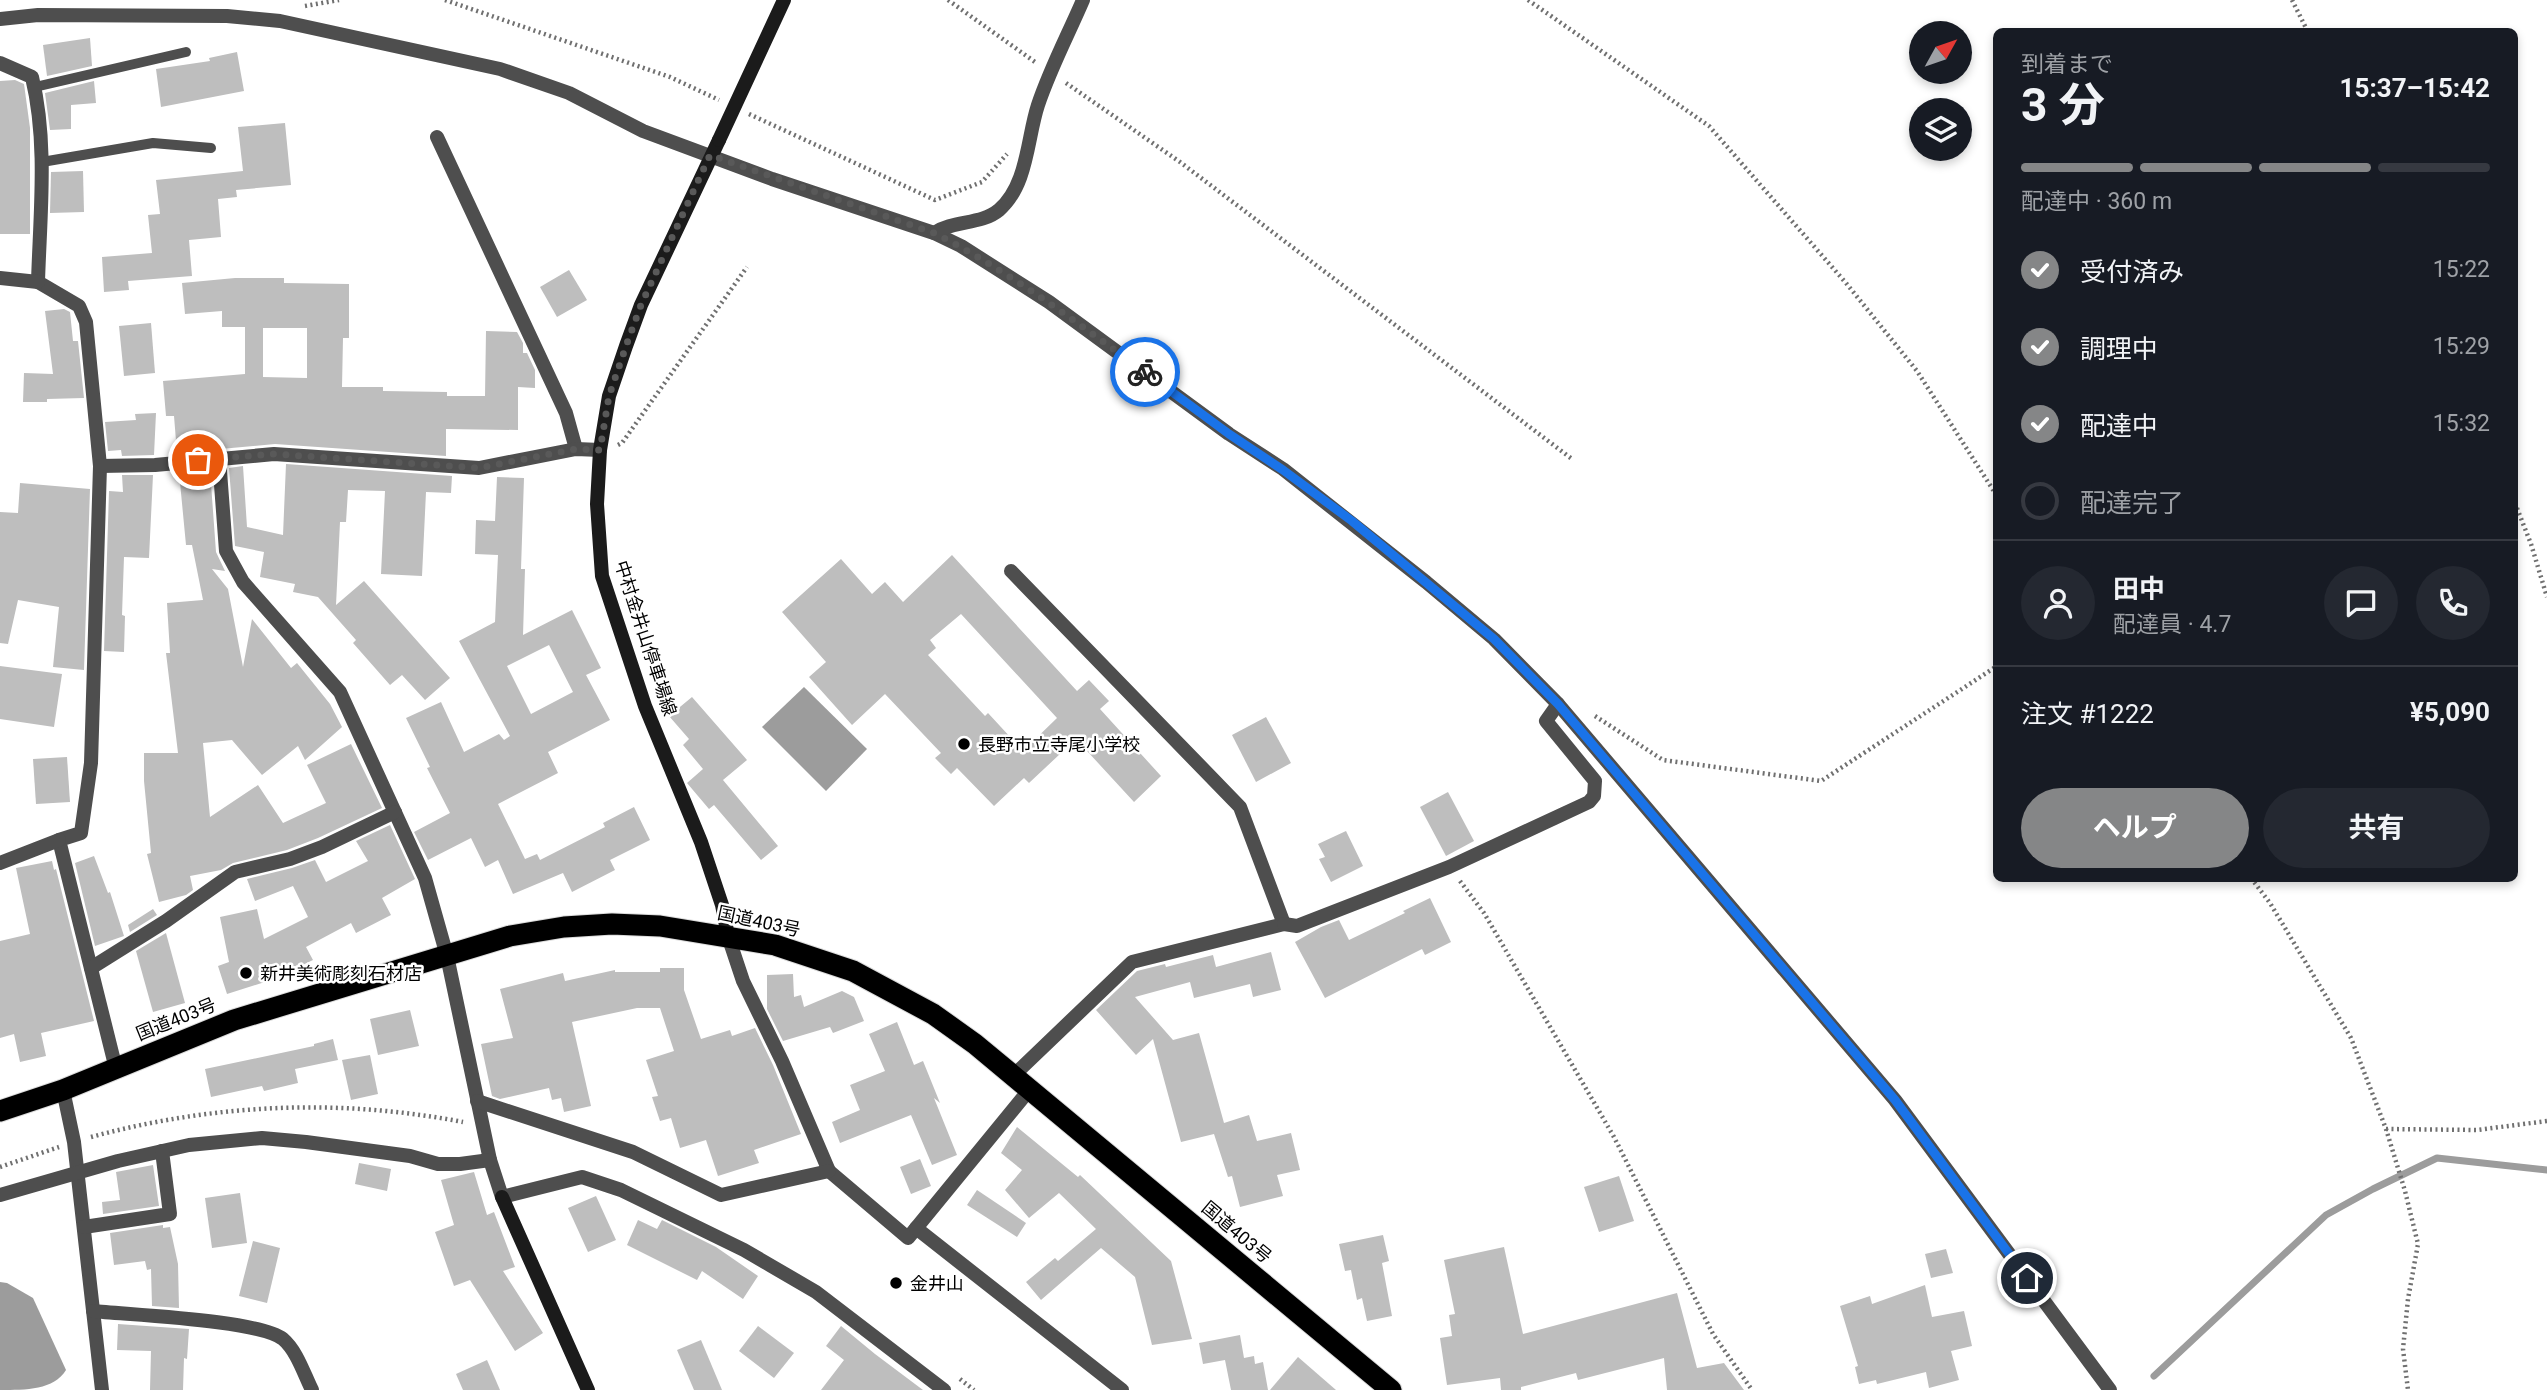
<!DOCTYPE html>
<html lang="ja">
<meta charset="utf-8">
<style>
body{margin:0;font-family:Roboto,"Noto Sans JP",sans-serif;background:#242831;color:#f1f3f6;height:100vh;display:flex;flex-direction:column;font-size:26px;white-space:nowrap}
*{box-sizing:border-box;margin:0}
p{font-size:23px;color:#9ea1a6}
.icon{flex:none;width:38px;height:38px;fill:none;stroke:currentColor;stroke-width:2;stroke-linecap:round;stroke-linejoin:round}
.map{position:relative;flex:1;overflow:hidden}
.side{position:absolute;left:1993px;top:28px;width:525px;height:854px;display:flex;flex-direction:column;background:#171b24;border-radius:10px;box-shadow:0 4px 10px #0003}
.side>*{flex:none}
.needle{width:46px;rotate:50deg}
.tools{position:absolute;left:1909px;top:21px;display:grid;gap:14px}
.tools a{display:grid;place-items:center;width:63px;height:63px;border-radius:50%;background:#171b24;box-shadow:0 4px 10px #0003;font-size:35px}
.pin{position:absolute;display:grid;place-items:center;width:60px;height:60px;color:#fff;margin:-30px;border:4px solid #fff;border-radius:50%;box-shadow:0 2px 7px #0007}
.courier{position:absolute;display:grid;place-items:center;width:70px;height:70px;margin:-35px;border:5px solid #1a73e8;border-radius:50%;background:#fff;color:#222;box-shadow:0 2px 9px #0007}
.headline em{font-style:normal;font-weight:700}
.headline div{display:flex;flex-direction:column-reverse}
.headline{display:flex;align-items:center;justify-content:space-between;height:119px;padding:0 28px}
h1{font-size:46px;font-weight:700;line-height:52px}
.bar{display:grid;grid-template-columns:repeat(4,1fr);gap:10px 7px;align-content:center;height:84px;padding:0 28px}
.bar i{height:9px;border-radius:5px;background:#363941}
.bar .current{background:#858687}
.bar p{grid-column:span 4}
.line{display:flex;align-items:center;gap:18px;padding:0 28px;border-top:2px solid #363941}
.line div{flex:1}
.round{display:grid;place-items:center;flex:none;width:74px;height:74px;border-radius:37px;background:#242831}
ol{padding:0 28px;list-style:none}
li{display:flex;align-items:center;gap:21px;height:77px}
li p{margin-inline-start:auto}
li .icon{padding:7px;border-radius:50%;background:#858687;color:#fff;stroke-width:4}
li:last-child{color:#9ea1a6}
li i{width:38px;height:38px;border:4px solid #363941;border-radius:50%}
.action{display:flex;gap:14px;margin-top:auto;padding:14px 28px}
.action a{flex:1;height:80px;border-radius:42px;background:#858687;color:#fff;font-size:28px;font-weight:700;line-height:80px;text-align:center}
.action a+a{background:#242831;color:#f1f3f6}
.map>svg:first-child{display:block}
</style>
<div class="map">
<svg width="2547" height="1390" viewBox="0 0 2547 1390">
<rect width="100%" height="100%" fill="#fff"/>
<g fill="#9c9c9c">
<polygon points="804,687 867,749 826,791 762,727"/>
<path d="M0,1282l7,1 26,15 33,72c-12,20 -40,20 -66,20z"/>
</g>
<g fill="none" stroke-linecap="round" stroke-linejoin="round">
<polyline stroke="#9c9c9c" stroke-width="7" points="2154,1376 2326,1215 2373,1189 2437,1158 2547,1170"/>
</g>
<g fill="#bebebe" fill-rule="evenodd">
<polygon points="90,38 92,66 47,76 43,45"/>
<polygon points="237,52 244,91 161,107 156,69 210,61 209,58"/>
<polygon points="15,80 24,84 30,128 30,234 0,234 0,81"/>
<polygon points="94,81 96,103 71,105 71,129 50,130 45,93"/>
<polygon points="285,123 291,185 236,190 237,197 218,199 221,237 189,240 192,276 128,281 129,290 104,292 102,257 152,253 148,215 160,214 156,180 243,171 238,127"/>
<polygon points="83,171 84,212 50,213 51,172"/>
<polygon points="569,270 587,300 557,317 540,287"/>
<path d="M235,278h49v5l65,1v54h-6l-1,49h41v4l64,1v4h38l1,-65 31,1 6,11v10h4l8,17v18l-17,-1v43l-72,-1v27l-171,-12 -98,9 -3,-37h-8l-3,-35 82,-7v-47h-23v-16l-37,3 -3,-31zM263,328h44v50l-44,-1z"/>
<polygon points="64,309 70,312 73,341 78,341 84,398 47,399 47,402 23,402 24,373 53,374 45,311"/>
<polygon points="151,323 155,373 124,376 119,326"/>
<polygon points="156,413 154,455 122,456 121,450 108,451 105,422 136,420 135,414"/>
<polygon points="286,464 452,476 451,493 426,492 422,576 381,574 385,491 348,490 346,522 340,522 336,605 364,581 450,678 425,700 402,675 390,685 353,643 356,640 318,597 293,592 295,584 260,577 264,552 235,546 229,468 243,466 247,527 283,535"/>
<polygon points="210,470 216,552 225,571 212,569 228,589 243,667 252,619 291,668 297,663 330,704 342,727 305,760 298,746 262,775 232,740 203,743 210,817 258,785 283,823 326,803 307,765 351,744 382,808 318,838 287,850 233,863 221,870 190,876 193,890 186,895 159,902 147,854 151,853 144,781 144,753 178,753 166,653 170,653 167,603 203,600 192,545 186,545 179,472"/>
<polygon points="122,475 153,475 149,558 124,557 122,615 125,616 124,652 104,651 109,491 123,492"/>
<path d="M497,477l27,1 -3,91h4l-2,66 49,-25 29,58 -15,7 24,45 -62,32 10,21 -60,31 27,55 12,-5 3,6 65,-33 -2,-4 31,-16 16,33 -40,20 5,10 -43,22 -9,-19 -50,21 -15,-34 -13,7 -14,-29 -43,22 -14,-28 36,-19 -23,-45 3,-1 -24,-49 35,-16 23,50 35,-18 5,6 6,-4 -51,-95 36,-19 3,-67 -23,-1 1,-34 19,1zM549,645l24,47 -42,22 -24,-48z"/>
<polygon points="20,483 90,489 84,670 53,667 59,607 18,600 8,644 0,643 0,512 18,513"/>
<path d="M952,555l125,136 12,-11 20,21 -9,8 61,67 -27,26 -58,-63 -47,44 -5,-5 -30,28 -37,-38 -6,6 -16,-16 6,-5 -56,-59 -33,31 -43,-48 17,-15 -44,-50 59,-53 31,35 13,-12 18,20zM961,614l96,104 -34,33 -35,-38 -3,3 -57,-61 8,-7 -6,-8z"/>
<polygon points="0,666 62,674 54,727 0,719"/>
<polygon points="692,697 747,760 723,780 778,846 761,860 714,805 709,809 687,783 703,769 683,745 689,739 669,716"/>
<polygon points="1266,717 1291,763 1256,782 1232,735"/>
<polygon points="67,757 70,802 36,804 33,759"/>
<polygon points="1448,792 1474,841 1446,856 1420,807"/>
<polygon points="390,825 415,879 382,898 391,915 356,933 351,923 306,947 313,960 271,980 227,994 218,966 229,962 220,917 257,909 264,939 308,917 293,886 255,901 247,879 292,868 315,860 326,882 368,861 356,841"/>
<polygon points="1346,831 1363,866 1331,882 1319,859 1325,857 1318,844"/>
<polygon points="94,856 108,893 110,892 124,936 95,946 75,863"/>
<polygon points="52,861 54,870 56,869 94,1021 41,1033 46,1056 20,1062 14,1034 0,1038 0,941 30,934 16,868"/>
<polygon points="1430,898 1451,942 1425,955 1422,949 1325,998 1295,942 1321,927 1339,920 1349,940 1405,913 1403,911"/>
<polygon points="153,909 157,915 130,932 128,925"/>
<polygon points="166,933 185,1003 153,1012 136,951"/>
<polygon points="1271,952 1281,990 1253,997 1250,984 1194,998 1190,982 1135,997 1173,1040 1199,1033 1224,1123 1249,1115 1257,1141 1291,1133 1300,1170 1277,1175 1283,1196 1240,1207 1232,1176 1228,1177 1214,1134 1181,1142 1153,1039 1136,1055 1096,1010 1137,971 1165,964 1166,967 1213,955 1216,967"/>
<polygon points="660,968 684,968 684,990 701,1039 730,1030 732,1036 755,1028 773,1065 801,1134 754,1150 759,1163 718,1176 706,1140 680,1148 671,1118 660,1121 652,1097 658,1096 646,1060 674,1051 660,1008 637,1008 572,1022 591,1106 564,1112 561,1098 552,1100 549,1088 500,1099 492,1096 481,1044 513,1038 500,989 563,973 565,981 615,970 615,972 660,972"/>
<polygon points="793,974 794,997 801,995 804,1007 842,991 854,997 864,1021 833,1033 830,1027 783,1041 767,1009 767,975"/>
<polygon points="410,1010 419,1046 378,1055 370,1019"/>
<polygon points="897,1022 914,1065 923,1061 940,1103 934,1098 957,1155 932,1165 911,1115 840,1143 832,1122 860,1110 850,1085 885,1071 869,1034"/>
<polygon points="333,1039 338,1060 295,1069 298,1083 264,1091 262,1086 211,1097 205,1069 314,1046 314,1044"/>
<polygon points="370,1055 378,1094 351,1100 342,1060"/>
<polygon points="1017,1127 1078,1177 1080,1175 1171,1261 1192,1339 1152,1345 1135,1277 1101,1248 1041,1300 1026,1282 1055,1258 1058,1261 1096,1229 1059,1193 1029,1218 1005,1190 1022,1170 1001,1153"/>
<polygon points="920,1159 931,1186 911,1194 900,1167"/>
<polygon points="359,1163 391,1169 387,1191 355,1184"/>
<polygon points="153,1165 159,1206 103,1214 102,1202 120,1200 116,1172"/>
<polygon points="474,1172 487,1215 494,1212 515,1267 503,1271 543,1333 515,1351 470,1280 454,1286 435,1232 454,1225 441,1180"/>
<polygon points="1619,1176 1634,1221 1599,1232 1584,1187"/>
<polygon points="977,1190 1026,1223 1017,1237 967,1205"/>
<polygon points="240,1193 247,1243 212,1248 205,1198"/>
<polygon points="596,1196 616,1240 588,1252 568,1208"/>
<polygon points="638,1220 657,1229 662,1220 716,1247 758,1276 743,1299 702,1271 697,1280 627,1245"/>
<polygon points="163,1225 163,1228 170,1227 178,1264 179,1308 152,1306 151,1269 147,1270 145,1261 114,1265 110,1233"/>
<polygon points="1383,1235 1389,1261 1382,1263 1392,1316 1367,1321 1362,1298 1357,1300 1351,1270 1345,1271 1339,1244"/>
<polygon points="253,1241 280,1248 267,1303 239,1296"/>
<polygon points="1504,1247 1523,1334 1677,1293 1697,1368 1724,1363 1744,1390 1667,1390 1664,1358 1578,1380 1576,1373 1521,1387 1521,1390 1501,1390 1500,1378 1447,1385 1440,1338 1452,1336 1449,1315 1455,1314 1444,1260"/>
<polygon points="1946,1249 1953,1273 1931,1278 1925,1254"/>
<polygon points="1925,1285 1932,1317 1964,1311 1972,1346 1951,1351 1959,1380 1929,1388 1926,1372 1877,1384 1876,1380 1859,1384 1855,1367 1858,1366 1840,1306 1870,1296 1872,1304"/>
<polygon points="118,1324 189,1329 187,1359 184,1358 183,1390 150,1390 151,1351 117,1350"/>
<polygon points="758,1326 794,1353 774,1378 739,1351"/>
<polygon points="841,1326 875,1354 923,1390 821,1390 844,1360 826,1346"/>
<polygon points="1240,1335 1244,1358 1254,1356 1255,1364 1263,1362 1268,1390 1231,1390 1225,1360 1203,1364 1199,1343"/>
<polygon points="701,1340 722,1390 694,1390 677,1350"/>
<polygon points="1298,1357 1336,1390 1270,1390"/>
<polygon points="487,1360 500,1390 463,1390 456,1374"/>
</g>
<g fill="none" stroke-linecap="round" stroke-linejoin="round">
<defs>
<polyline id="highway" points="0,1111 63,1090 234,1020 510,936 564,927 612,924 660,926 775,945 853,971 933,1014 975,1044 1391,1390"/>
</defs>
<use href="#highway" stroke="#dbdbdb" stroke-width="23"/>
<g stroke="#707070" stroke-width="4.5" stroke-dasharray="2 3.5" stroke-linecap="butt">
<polyline points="445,0 670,77 719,100"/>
<polyline points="948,0 1035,62"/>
<polyline points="1528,0 1709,126 1846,283 1917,371 1997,496"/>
<polyline points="2292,0 2308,32"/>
<polyline points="305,6 339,0"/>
<polyline points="1066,83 1180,162 1572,459"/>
<polyline points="749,114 935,200 982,182 1007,154"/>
<polyline points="618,445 622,443 747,267"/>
<polyline points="2515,503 2531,544 2547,597"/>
<polyline points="1595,716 1663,760 1821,781 1997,666"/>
<polyline points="2251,878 2270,903 2351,1038 2386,1129 2405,1191 2418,1244 2408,1299 2403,1349 2408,1390"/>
<polyline points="1460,881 1484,913 1614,1137 1713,1334 1752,1390"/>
<polyline points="2386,1129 2477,1130 2547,1121"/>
<path d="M91,1137c122,-33 247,-39 372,-15"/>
<polyline points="0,1167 59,1147"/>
<polyline points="960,1379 974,1390"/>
</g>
<g stroke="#4e4e4e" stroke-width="10">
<polyline points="35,87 186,52"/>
<polyline points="42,162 153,143 211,148"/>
</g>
<g stroke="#4e4e4e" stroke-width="14">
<polyline points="0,19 38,15 227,16 280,21 500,69 569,93 643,131 772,179 934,233 961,246 1049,302 1229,434 1283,469 1426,582 1494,639 1558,704 1895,1100 2110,1390"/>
<path d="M0,63l32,14c16,66 8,137 6,205l41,24 7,16 14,144 -9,297 -10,70 -22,7 57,229"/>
<polyline points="437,137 566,413 576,449"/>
<path d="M934,233c20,-13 47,-8 65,-23 29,-25 28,-72 39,-105 12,-36 30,-70 45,-105"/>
<polyline points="0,278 38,282"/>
<polyline points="219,458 226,551 243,582 340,692 425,878 447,956 490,1160 502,1197 582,1177 621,1190 744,1250 816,1292 944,1390"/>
<polyline points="100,466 155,465 274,454 479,468 576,449 600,450"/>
<polyline points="1011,571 1240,807 1284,924 1132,962 1014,1075"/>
<polyline points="0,863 59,840"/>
<polyline points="1284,924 1297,926 1449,867 1589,802 1594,796 1595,781 1546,721 1558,704"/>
<polyline points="728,936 743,981 782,1061 829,1171 908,1238 1030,1089"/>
<polyline points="91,968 166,921 235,872 290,859 322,847 395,812"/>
<polyline points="63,1090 74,1142 102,1390"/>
<polyline points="477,1101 633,1152 721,1195 829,1171"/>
<polyline points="0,1195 118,1161 189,1145 262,1138 306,1142 410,1156 438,1164 460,1164 490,1160"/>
<polyline points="84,1227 170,1214 162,1151"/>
<polyline points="916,1228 1122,1390"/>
<path d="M93,1311c37,4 166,9 190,28 14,12 21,35 29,51"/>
</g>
<g stroke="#1b1b1b" stroke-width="14">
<polyline points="719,140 641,305 626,346 609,396 600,450 597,504 602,576 645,706 701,842 722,905 728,936"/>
<polyline points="502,1197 588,1390"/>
</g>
<use href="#highway" stroke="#000" stroke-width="21"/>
<polyline stroke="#1b1b1b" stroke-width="14" points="719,140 784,0"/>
</g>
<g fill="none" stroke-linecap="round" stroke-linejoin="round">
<path stroke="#595959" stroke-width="7" stroke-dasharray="0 12.6" d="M198,460l76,-6 205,14 97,-19 24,1 9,-54 17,-50 15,-41 69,-150 224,78c75,38 143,90 211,139"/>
<polyline stroke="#1a73e8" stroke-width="9" points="1145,372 1229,434 1283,470 1352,521 1494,639 1558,704 1895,1100 2027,1278"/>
</g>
<g fill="#000" stroke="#fff" stroke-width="2.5">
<circle cx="964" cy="744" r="7"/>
<circle cx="246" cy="973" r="7"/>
<circle cx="896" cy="1283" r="7"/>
</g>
<g text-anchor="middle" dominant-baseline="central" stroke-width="5" stroke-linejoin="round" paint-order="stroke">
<g font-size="18" fill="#000" stroke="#fff">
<text transform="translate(646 638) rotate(72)">中村金井山停車場線</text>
<text transform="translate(759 921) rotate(12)">国道403号</text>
<text transform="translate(176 1019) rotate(-22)">国道403号</text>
<text transform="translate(1237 1232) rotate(40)">国道403号</text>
</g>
<g font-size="18" fill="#000" stroke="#fff" text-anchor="start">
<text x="978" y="744">長野市立寺尾小学校</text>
<text x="260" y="973">新井美術彫刻石材店</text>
<text x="910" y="1283">金井山</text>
</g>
</g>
</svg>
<div class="tools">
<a><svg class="needle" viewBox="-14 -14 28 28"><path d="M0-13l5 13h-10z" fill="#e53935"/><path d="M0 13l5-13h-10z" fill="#9ea1a6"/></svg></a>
<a><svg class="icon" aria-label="layers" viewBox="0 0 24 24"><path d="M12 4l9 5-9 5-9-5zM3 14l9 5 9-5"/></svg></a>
</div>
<div class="pin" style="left:198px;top:460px;background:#ea580c"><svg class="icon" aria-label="bag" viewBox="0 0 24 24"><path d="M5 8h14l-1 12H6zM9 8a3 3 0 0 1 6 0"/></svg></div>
<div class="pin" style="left:2027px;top:1278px;background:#1f2937"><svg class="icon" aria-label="home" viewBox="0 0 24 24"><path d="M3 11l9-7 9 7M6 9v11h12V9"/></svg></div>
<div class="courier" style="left:1145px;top:372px"><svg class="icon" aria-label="bike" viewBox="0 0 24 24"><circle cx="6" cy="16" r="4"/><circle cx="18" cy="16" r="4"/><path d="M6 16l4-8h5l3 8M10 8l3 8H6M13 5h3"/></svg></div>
<section class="side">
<div class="headline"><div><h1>3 分</h1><p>到着まで</p></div><em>15:37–15:42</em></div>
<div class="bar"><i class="current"></i><i class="current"></i><i class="current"></i><i></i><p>配達中 · 360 m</p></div>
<ol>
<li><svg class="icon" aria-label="check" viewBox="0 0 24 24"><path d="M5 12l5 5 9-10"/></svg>受付済み<p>15:22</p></li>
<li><svg class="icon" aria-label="check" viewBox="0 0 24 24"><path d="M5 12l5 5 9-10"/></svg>調理中<p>15:29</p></li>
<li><svg class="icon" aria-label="check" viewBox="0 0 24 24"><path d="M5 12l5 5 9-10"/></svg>配達中<p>15:32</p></li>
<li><i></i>配達完了</li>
</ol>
<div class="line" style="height:126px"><a class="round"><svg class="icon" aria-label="person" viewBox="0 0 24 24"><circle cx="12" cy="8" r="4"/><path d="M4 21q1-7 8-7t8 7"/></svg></a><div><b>田中</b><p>配達員 · 4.7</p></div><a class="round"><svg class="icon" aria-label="chat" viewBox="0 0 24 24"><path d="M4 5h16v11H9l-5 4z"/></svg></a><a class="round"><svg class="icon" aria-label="phone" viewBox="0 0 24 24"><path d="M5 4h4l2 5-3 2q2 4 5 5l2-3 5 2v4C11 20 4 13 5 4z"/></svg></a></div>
<div class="line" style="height:91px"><div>注文 #1222</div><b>¥5,090</b></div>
<div class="action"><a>ヘルプ</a><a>共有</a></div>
</section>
</div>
